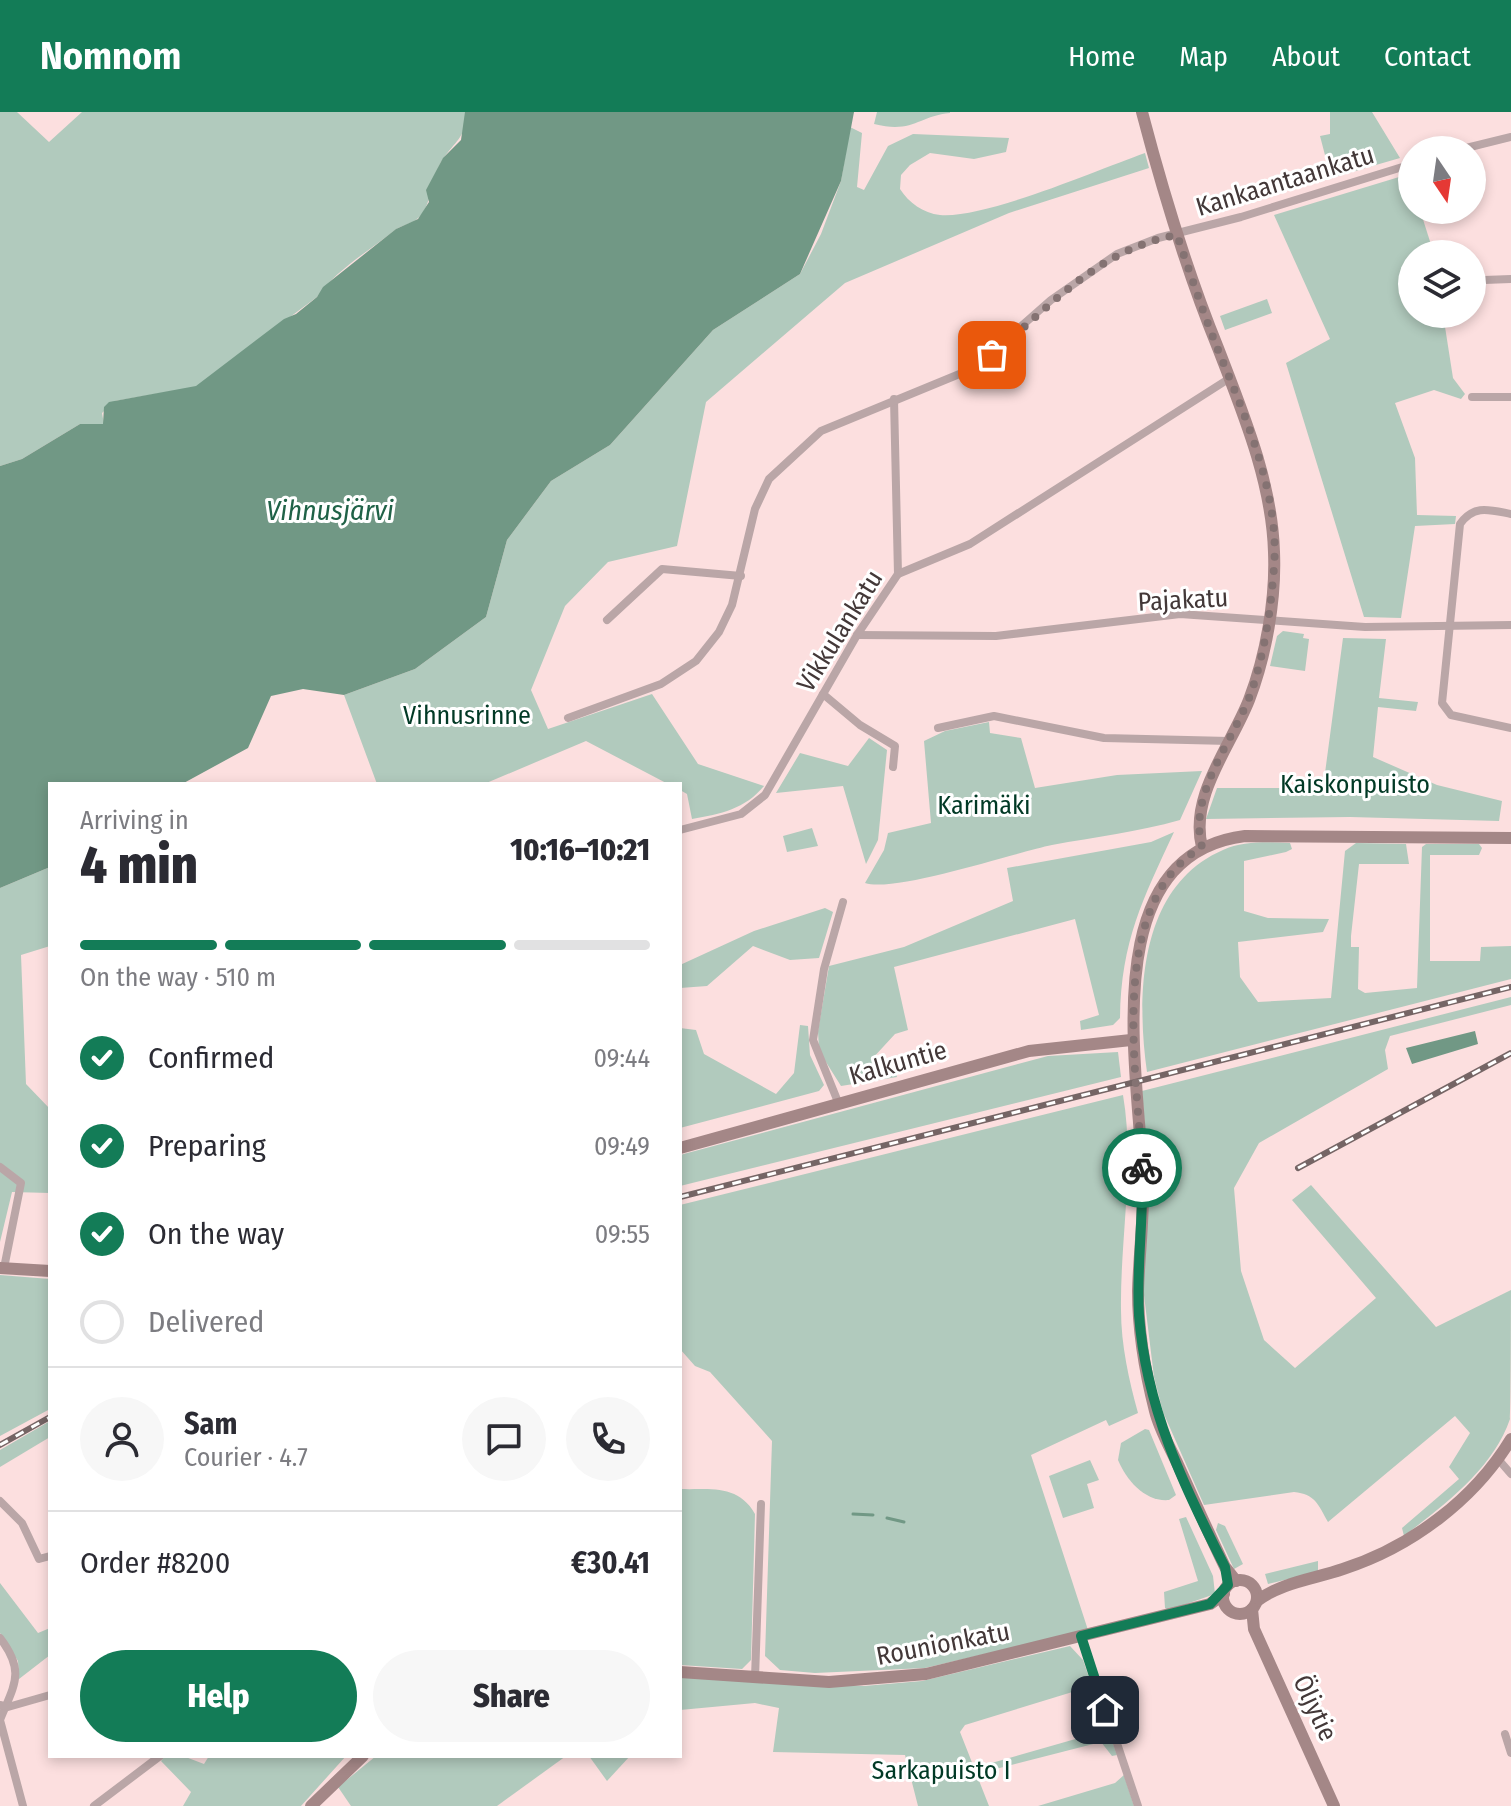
<!DOCTYPE html>
<meta charset="utf-8">
<style>
body{margin:0;font-family:"Fira Sans Condensed",sans-serif;background:#f7f7f7;color:#2b2b33;height:100vh;display:flex;flex-direction:column;font-size:30px;white-space:nowrap}
*{box-sizing:border-box;margin:0}
p{font-size:26px;color:#7c7c81}
.icon{flex:none;width:44px;height:44px;fill:none;stroke:currentColor;stroke-width:2;stroke-linecap:round;stroke-linejoin:round}
.map{position:relative;flex:1;overflow:hidden}
.side{position:absolute;left:48px;top:670px;width:634px;height:976px;display:flex;flex-direction:column;background:#fff;border-radius:0px;box-shadow:0 4px 12px #0003}
.side>*{flex:none}
.needle{width:52px;rotate:167deg}
.fabs{position:absolute;left:1398px;top:24px;display:grid;gap:16px}
.fabs a{display:grid;place-items:center;width:88px;height:88px;border-radius:50%;background:#fff;box-shadow:0 4px 12px #0003;font-size:40px}
.pin{position:absolute;display:grid;place-items:center;width:68px;height:68px;color:#fff;margin:-34px;border-radius:16px;box-shadow:0 4px 12px #0006}
.courier{position:absolute;display:grid;place-items:center;width:80px;height:80px;margin:-40px;border:6px solid #137c57;border-radius:50%;background:#fff;color:#222;box-shadow:0 2px 10px #0007}
.overview em{font-style:normal;font-weight:800}
.overview div{display:flex;flex-direction:column-reverse}
.overview{display:flex;align-items:center;justify-content:space-between;height:136px;padding:0 32px}
h1{font-size:52px;font-weight:800;line-height:60px}
.bar{display:grid;grid-template-columns:repeat(4,1fr);gap:12px 8px;align-content:center;height:96px;padding:0 32px}
.bar i{height:10px;border-radius:6px;background:#e1e1e2}
.bar .selected{background:#137c57}
.bar p{grid-column:span 4}
.line{display:flex;align-items:center;gap:20px;padding:0 32px;border-top:2px solid #e1e1e2}
.line div{flex:1}
.round{display:grid;place-items:center;flex:none;width:84px;height:84px;border-radius:42px;background:#f7f7f7}
ol{padding:0 32px;list-style:none}
li{display:flex;align-items:center;gap:24px;height:88px}
li p{margin-inline-start:auto}
li .icon{padding:8px;border-radius:50%;background:#137c57;color:#fff;stroke-width:4}
li:last-child{color:#7c7c81}
li i{width:44px;height:44px;border:4px solid #e1e1e2;border-radius:50%}
.button{display:flex;gap:16px;margin-top:auto;padding:16px 32px}
.button a{flex:1;height:92px;border-radius:48px;background:#137c57;color:#fff;font-size:32px;font-weight:800;line-height:92px;text-align:center}
.button a+a{background:#f7f7f7;color:#2b2b33}
header{display:flex;align-items:center;gap:48px;box-sizing:border-box;height:112px;padding:0 40px;background:#137c57;color:#fff}
header strong{font-size:38px}
nav{display:flex;gap:44px;margin-inline-start:auto;font-size:28px}
.map>svg:first-child{display:block}
</style>
<header>
<strong>Nomnom</strong>
<nav><a>Home</a><a>Map</a><a>About</a><a>Contact</a></nav>
</header>
<div class="map">
<svg width="1511" height="1694" viewBox="0 0 1511 1694">
<rect width="100%" height="100%" fill="#fcdfdf"/>
<g fill="#b1cabd">
<path d="M0,0h17l32,30 33,-30h383c2,25 -9,28 -22,47 -12,17 -11,49 -26,60 -6,5 -15,6 -22,11 -26,21 -59,40 -78,67l-121,90 -81,14 -13,12 2,11h-24l-58,35 -22,7z"/>
<path d="M877,0h73v1c-32,3 -37,21 -76,11z"/>
<polygon points="1330,0 1372,0 1400,46 1331,66 1320,24 1330,22"/>
<path d="M850,15l12,6 -5,54 7,3 24,-44 25,-12 96,4 -3,14 -32,7 -44,-6 -20,12 -9,10 -1,14c9,14 23,24 40,26 45,4 157,-45 205,-62l4,15 -140,45 -164,70 -139,119 -29,144 -69,16 -43,44 -34,84 17,39 104,-35 46,70 66,22c-19,23 -43,28 -72,33l-5,-25 -7,-4v-6h-12l-82,-43 -102,43h-107l-33,-89 71,-26 71,-52 21,-77 44,-59 59,-36 103,-115 87,-56 21,-40 20,-53z"/>
<polygon points="1409,62 1412,98 1420,98 1434,142 1412,142 1412,202 1443,202 1453,266 1465,282 1461,287 1434,278 1395,291 1415,346 1417,403 1456,404 1455,412 1415,414 1401,506 1364,505 1286,251 1330,227 1274,103"/>
<polygon points="1267,187 1272,201 1225,218 1220,204"/>
<polygon points="1283,519 1304,522 1303,526 1309,527 1305,559 1270,554 1277,524"/>
<polygon points="1343,526 1386,527 1379,586 1418,590 1416,599 1378,595 1373,645 1437,673 1502,689 1499,709 1350,705 1206,707 1217,676 1323,676"/>
<path d="M989,610l1,11 31,5 14,50 82,-13 85,-4 -22,49c-42,12 -85,17 -128,25 -39,8 -157,48 -187,38l19,-33 4,-17 43,-10 -7,-82 21,-10z"/>
<polygon points="869,626 887,638 878,728 866,752 843,674 776,681 800,641 848,654"/>
<polygon points="812,716 818,734 787,740 783,724"/>
<path d="M1174,720c-31,67 -53,109 -54,186l-7,7 -32,5 -1,-9 19,-6 -24,-96 -181,48 14,63 -13,4 -23,25 4,18 20,-5 1,5 -56,9 -22,-35 -1,-20 11,-65 75,-19 109,-46 -6,-33 144,-26z"/>
<path d="M1290,731l2,6 -6,3 -42,9v50l24,7 61,1 -6,13 -85,10 2,35 18,25 73,-4 14,-147 11,-8 50,1 3,20h-50l-8,72v11h8l-1,42 7,4 52,-5 5,-141 4,-3h53l3,4 -3,7h-49v106h50l1,-14 30,-1v33l-364,93c-11,-77 -8,-186 76,-222 20,-9 45,-8 67,-7z"/>
<polygon points="50,755 50,834 21,843 26,972 50,997 50,1081 12,1080 0,1130 0,776"/>
<polygon points="825,796 833,800 819,846 790,848 753,834 707,874 680,876 680,853 754,819"/>
<path d="M1511,885v8l-121,31 -5,14 3,19 -129,74 -25,45 7,83 23,69 31,28 81,-70 -84,-98 19,-15 125,142 75,-37c0,26 0,110 -1,129 -17,50 -66,86 -106,117l-2,-8 57,-49 -10,-12 21,-34 -15,-17 -127,106c-10,-18 -13,-28 -34,-30l-90,13 -41,-93 -9,-35 -11,-90 5,-121 -6,-75z"/>
<polygon points="800,913 808,914 810,943 824,973 819,979 680,1016 680,916 696,918 704,942 776,982 794,961"/>
<polygon points="1118,940 1121,965 680,1074 680,1043 1048,944"/>
<path d="M1123,983c12,70 -3,144 -2,215 0,35 8,70 17,103l-29,13 -3,-6 -75,35 57,175 -163,38 -110,5 -35,-3 -15,-14 7,-215 -62,-69 -15,-6 -15,-17v-144z"/>
<polygon points="0,1163 50,1167 50,1297 0,1324"/>
<polygon points="50,1309 50,1325 0,1355 0,1338"/>
<path d="M1145,1317l4,1 27,65 -7,5c-24,2 -42,-19 -51,-40l3,-17z"/>
<polygon points="1090,1348 1099,1368 1087,1372 1094,1396 1063,1406 1049,1364"/>
<path d="M680,1377c30,1 58,-5 75,25l-4,146 -9,9 -62,-4z"/>
<polygon points="1186,1405 1213,1464 1215,1482 1169,1498 1165,1496 1164,1480 1198,1469 1179,1407"/>
<polygon points="1218,1411 1225,1414 1243,1452 1234,1457 1216,1418"/>
<polygon points="1318,1449 1318,1460 1268,1472 1265,1462"/>
<polygon points="0,1471 38,1521 50,1516 50,1543 19,1567 18,1549 0,1521"/>
<polygon points="1070,1534 1083,1548 1092,1574 965,1613 960,1620 973,1653 995,1650 1079,1626 1074,1604 1081,1597 1099,1591 1117,1643 1112,1644 1101,1630 984,1660 978,1666 989,1694 918,1694 905,1643 773,1640 779,1596 755,1591 680,1598 680,1565 864,1574 922,1569"/>
<polygon points="165,1644 183,1644 204,1652 209,1644 346,1644 301,1694 183,1694 191,1680 161,1649"/>
<polygon points="376,1644 566,1644 497,1694 351,1694 338,1675"/>
<polygon points="589,1644 630,1644 607,1669"/>
<polygon points="1124,1663 1134,1694 1038,1694 1115,1671"/>
</g>
<g fill="#719885">
<polygon points="465,0 854,0 841,69 800,162 713,218 610,333 551,369 507,428 486,505 415,557 344,583 303,577 271,584 248,636 182,672 50,672 50,755 0,776 0,354 22,347 80,312 103,312 104,295 109,290 196,274 284,207 296,202 317,185 323,175 396,117 418,107 429,90 426,78 443,46 461,28"/>
<polygon points="1475,919 1478,932 1412,952 1406,936"/>
</g>
<g fill="none" stroke-linecap="round" stroke-linejoin="round">
<g stroke="#719885" stroke-width="3">
<polyline points="853,1402 873,1403"/>
<polyline points="887,1406 904,1410"/>
</g>
<g stroke="#baa6a7" stroke-width="8">
<polyline points="1458,38 1511,25"/>
<polyline points="1472,177 1484,168 1511,167"/>
<polyline points="1472,285 1511,285"/>
<polyline points="894,287 898,462"/>
<path d="M1511,402c-21,-4 -37,-10 -51,10l-18,179 9,12 60,13"/>
<polyline points="607,508 662,457 741,464"/>
<polyline points="857,523 996,524 1180,502 1365,515 1511,513"/>
<polyline points="823,582 860,613 895,634 893,655"/>
<polyline points="568,606 661,572 696,549 719,520 732,493 755,397 769,367 821,319 974,256 1051,188 1117,142 1158,126 1241,105 1412,52"/>
<polyline points="938,616 994,604 1104,626 1229,629"/>
<polyline points="680,718 741,702 765,683 857,523 898,462 970,432 1230,266"/>
<polyline points="838,990 813,928 824,857 843,790"/>
<polyline points="0,1055 21,1071 4,1156"/>
<polyline points="1498,1347 1511,1362"/>
<polyline points="0,1389 22,1411 39,1447 50,1444"/>
<polyline points="1081,1524 1138,1694"/>
<path d="M0,1526c26,34 14,47 0,82l23,86"/>
<polyline points="755,1566 761,1392"/>
<polyline points="0,1593 8,1595 50,1583"/>
<polyline points="1505,1622 1511,1641"/>
<polyline points="94,1694 160,1644"/>
</g>
<g stroke="#a48787" stroke-width="12">
<path d="M1142,0c21,80 45,160 76,236 25,65 54,134 56,204 2,47 -8,104 -25,148 -18,46 -60,96 -47,147"/>
<polyline points="680,1036 1029,939 1131,928"/>
<polyline points="0,1156 50,1159"/>
<circle cx="1240" cy="1485" r="17"/>
<path d="M1236,1469l-11,-14c-16,-33 -31,-67 -46,-100 -8,-18 -19,-36 -24,-56 -10,-39 -17,-79 -17,-120 1,-36 6,-73 5,-109 -3,-105 -51,-327 102,-346l266,2"/>
<path d="M1257,1489c25,-19 57,-22 86,-32 68,-22 131,-69 168,-130"/>
<polyline points="1252,1497 1254,1517 1334,1694"/>
<polyline points="680,1560 829,1570 926,1562 1210,1492 1224,1482"/>
<polyline points="311,1694 363,1644"/>
</g>
<defs>
<g id="rail">
<polyline points="1298,1056 1511,941"/>
<polyline points="680,1085 1511,875"/>
<polyline points="0,1333 50,1305"/>
</g>
</defs>
<use href="#rail" stroke="#756565" stroke-width="6"/>
<use href="#rail" stroke="#fff" stroke-width="3" stroke-dasharray="9" stroke-linecap="butt"/>
</g>
<g fill="none" stroke-linecap="round" stroke-linejoin="round">
<path stroke="#847272" stroke-width="8" stroke-dasharray="0 14.4" d="M992,243c58,-48 106,-106 185,-120 13,38 26,77 41,115 27,65 62,145 56,217 -3,41 -9,82 -21,120 -16,50 -66,105 -51,160 -97,57 -64,229 -60,321"/>
<path stroke="#137c57" stroke-width="10" d="M1105,1598l-24,-74 129,-32 18,-19 -3,-18c-42,-82 -79,-160 -86,-252 -3,-49 5,-98 3,-147"/>
</g>
<g text-anchor="middle" dominant-baseline="central" stroke-width="6" stroke-linejoin="round" paint-order="stroke">
<g font-size="26" fill="#433838" stroke="#fff">
<text transform="translate(1285 69) rotate(-17)">Kankaantaankatu</text>
<text transform="translate(1183 488) rotate(-3)">Pajakatu</text>
<text transform="translate(840 519) rotate(-58)">Vikkulankatu</text>
<text transform="translate(898 951) rotate(-16)">Kalkuntie</text>
<text transform="translate(943 1532) rotate(-11)">Rounionkatu</text>
<text transform="translate(1315 1596) rotate(65)">Öljytie</text>
</g>
<g font-size="26" fill="#013925" stroke="#fff">
<text x="467" y="603">Vihnusrinne</text>
<text x="1355" y="672">Kaiskonpuisto</text>
<text x="984" y="693">Karimäki</text>
<text x="941" y="1658">Sarkapuisto I</text>
</g>
<g font-size="28" font-style="italic" fill="#1f6247" stroke="#fff">
<text x="330" y="398">Vihnusjärvi</text>
</g>
</g>
</svg>
<div class="fabs">
<a><svg class="needle" viewBox="-14 -14 28 28"><path d="M0-13l5 13h-10z" fill="#e53935"/><path d="M0 13l5-13h-10z" fill="#7c7c81"/></svg></a>
<a><svg class="icon" aria-label="layers" viewBox="0 0 24 24"><path d="M12 4l9 5-9 5-9-5zM3 14l9 5 9-5"/></svg></a>
</div>
<div class="pin" style="left:992px;top:243px;background:#ea580c"><svg class="icon" aria-label="bag" viewBox="0 0 24 24"><path d="M5 8h14l-1 12H6zM9 8a3 3 0 0 1 6 0"/></svg></div>
<div class="pin" style="left:1105px;top:1598px;background:#1f2937"><svg class="icon" aria-label="home" viewBox="0 0 24 24"><path d="M3 11l9-7 9 7M6 9v11h12V9"/></svg></div>
<div class="courier" style="left:1142px;top:1056px"><svg class="icon" aria-label="bike" viewBox="0 0 24 24"><circle cx="6" cy="16" r="4"/><circle cx="18" cy="16" r="4"/><path d="M6 16l4-8h5l3 8M10 8l3 8H6M13 5h3"/></svg></div>
<section class="side">
<div class="overview"><div><h1>4 min</h1><p>Arriving in</p></div><em>10:16–10:21</em></div>
<div class="bar"><i class="selected"></i><i class="selected"></i><i class="selected"></i><i></i><p>On the way · 510 m</p></div>
<ol>
<li><svg class="icon" aria-label="check" viewBox="0 0 24 24"><path d="M5 12l5 5 9-10"/></svg>Confirmed<p>09:44</p></li>
<li><svg class="icon" aria-label="check" viewBox="0 0 24 24"><path d="M5 12l5 5 9-10"/></svg>Preparing<p>09:49</p></li>
<li><svg class="icon" aria-label="check" viewBox="0 0 24 24"><path d="M5 12l5 5 9-10"/></svg>On the way<p>09:55</p></li>
<li><i></i>Delivered</li>
</ol>
<div class="line" style="height:144px"><a class="round"><svg class="icon" aria-label="person" viewBox="0 0 24 24"><circle cx="12" cy="8" r="4"/><path d="M4 21q1-7 8-7t8 7"/></svg></a><div><b>Sam</b><p>Courier · 4.7</p></div><a class="round"><svg class="icon" aria-label="chat" viewBox="0 0 24 24"><path d="M4 5h16v11H9l-5 4z"/></svg></a><a class="round"><svg class="icon" aria-label="phone" viewBox="0 0 24 24"><path d="M5 4h4l2 5-3 2q2 4 5 5l2-3 5 2v4C11 20 4 13 5 4z"/></svg></a></div>
<div class="line" style="height:104px"><div>Order #8200</div><b>€30.41</b></div>
<div class="button"><a>Help</a><a>Share</a></div>
</section>
</div>
